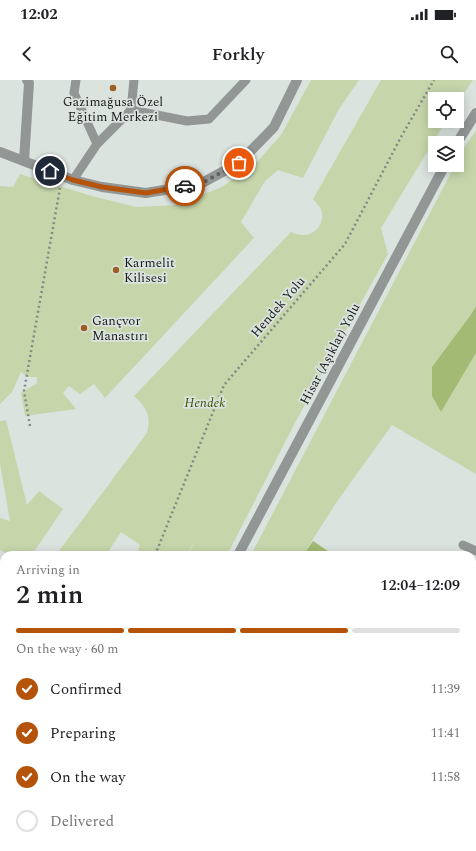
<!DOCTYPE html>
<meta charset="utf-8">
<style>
body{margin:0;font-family:Spectral,serif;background:#f6f6f6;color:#202124;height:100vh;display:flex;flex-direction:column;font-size:15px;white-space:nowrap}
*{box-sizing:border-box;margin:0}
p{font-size:13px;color:#757577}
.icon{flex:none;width:22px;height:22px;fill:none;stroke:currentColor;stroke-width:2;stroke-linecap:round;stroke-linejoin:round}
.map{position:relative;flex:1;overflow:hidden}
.panel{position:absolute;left:0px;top:471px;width:476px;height:300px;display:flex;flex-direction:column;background:#fff;border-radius:12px 12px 0 0;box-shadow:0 2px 10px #0003}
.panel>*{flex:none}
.buttons{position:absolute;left:428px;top:12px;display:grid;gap:8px}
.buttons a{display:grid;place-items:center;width:36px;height:36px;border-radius:0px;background:#fff;box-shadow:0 2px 10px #0003;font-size:20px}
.pin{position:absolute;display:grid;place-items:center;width:34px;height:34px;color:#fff;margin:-17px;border:2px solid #fff;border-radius:50%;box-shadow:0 1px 4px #0007}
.courier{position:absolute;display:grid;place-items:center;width:40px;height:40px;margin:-20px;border:3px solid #b45309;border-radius:50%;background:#fff;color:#222;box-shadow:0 1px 5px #0007}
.headline em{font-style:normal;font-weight:600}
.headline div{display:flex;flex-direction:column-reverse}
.headline{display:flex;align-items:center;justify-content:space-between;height:68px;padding:0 16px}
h1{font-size:26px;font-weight:600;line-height:30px}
.bar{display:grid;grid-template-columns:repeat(4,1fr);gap:6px 4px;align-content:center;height:48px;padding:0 16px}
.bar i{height:5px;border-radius:3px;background:#e0e0e0}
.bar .active{background:#b45309}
.bar p{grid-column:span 4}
ol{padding:0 16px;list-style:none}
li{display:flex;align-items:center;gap:12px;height:44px}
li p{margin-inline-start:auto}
li .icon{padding:4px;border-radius:50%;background:#b45309;color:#fff;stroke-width:4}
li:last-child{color:#757577}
li i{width:22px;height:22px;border:2px solid #e0e0e0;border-radius:50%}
.status{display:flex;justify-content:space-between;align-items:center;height:28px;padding:0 20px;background:#fff;direction:ltr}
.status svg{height:11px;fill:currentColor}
header{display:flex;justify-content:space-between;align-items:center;height:52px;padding:0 16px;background:#fff;font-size:18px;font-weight:600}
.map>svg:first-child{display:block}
</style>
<div class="status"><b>12:02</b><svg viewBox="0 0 49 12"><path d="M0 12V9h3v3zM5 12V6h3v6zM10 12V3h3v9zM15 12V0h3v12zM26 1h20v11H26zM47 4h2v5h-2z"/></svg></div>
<header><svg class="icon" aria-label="back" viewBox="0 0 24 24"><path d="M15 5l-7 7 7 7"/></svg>Forkly<svg class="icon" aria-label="search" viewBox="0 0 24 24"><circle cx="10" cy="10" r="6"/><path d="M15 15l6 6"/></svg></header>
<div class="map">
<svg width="476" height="771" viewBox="0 0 476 771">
<rect width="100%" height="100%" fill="#dbe3df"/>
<g fill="#c6d6aa">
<polygon points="311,0 359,0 339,29 303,98 278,90 265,101 241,142 254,158 105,318 94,304 80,314 69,306 63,313 76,329 25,336 21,313 37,303 37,297 28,297 21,292 12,312 0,324 0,106 13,107 20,94 92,116 136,127 176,125 222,107 258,81 281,55"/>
<path d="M381,0h92l-16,24v-5h-22v22h11l-65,107 7,26 -91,165 -70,136h-39l8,-17 -9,17h-51l4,-10 -19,-13 -15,23h-50l91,-122c4,-18 0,-25 -13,-37l157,-164c17,9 36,-3 30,-23 -2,-3 -6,-7 -8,-10z"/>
<path d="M476,50v176l-6,10 -38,80 9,16 35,-59v121l-84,-49 -56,78 -33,52h-52l204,-390h2c0,-10 14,-27 19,-35z"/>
<polygon points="6,340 27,425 39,411 63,429 35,470 22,475 10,475 0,470 0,438 10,441 0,383 0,341"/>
<polygon points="0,599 4,602 4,725 0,723"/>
<polygon points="100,767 154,767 153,771 99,771"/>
</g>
<g fill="#a3ba74">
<polygon points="476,226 476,273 441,332 432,316 432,287 470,236"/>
<polygon points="313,461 334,475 303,475"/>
<polygon points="183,767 215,767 221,771 179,771"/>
</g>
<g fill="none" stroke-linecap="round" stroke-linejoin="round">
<g stroke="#838986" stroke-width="2.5" stroke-dasharray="2 3" stroke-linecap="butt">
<polyline points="30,346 24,311 60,108"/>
<polyline points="155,475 224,305 345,164 401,57 434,0"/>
<polyline points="0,654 4,658"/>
<polyline points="156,771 158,767"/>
<polyline points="171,771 175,767"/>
</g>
<g stroke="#929695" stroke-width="9">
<polyline points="76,0 74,13 97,64"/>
<polyline points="131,30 187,41 209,39 246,0"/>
<polyline points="73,100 97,64 131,30 134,0"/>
<polyline points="463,465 476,471"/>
</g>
<g stroke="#929695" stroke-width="10">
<polyline points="457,63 476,33"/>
<polyline points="24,81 29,3 27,0"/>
<polyline points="238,475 445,85"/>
<polyline points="472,591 476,585"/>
<polyline points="88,771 90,767"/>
<polyline points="365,771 368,767"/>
</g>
<polyline stroke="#929695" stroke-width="10" points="0,72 73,100 102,107 146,113 200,104 239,83 274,47 297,0"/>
<g stroke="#6d7271" stroke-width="10">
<polyline points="0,741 4,743"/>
<polyline points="44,767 51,771"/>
</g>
</g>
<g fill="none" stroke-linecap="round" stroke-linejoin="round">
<polyline stroke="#5d615f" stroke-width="4" stroke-dasharray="0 7.2" points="185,106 200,104 239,83"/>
<polyline stroke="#b45309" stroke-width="5" points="50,91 73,100 102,107 146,113 185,106"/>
</g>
<g fill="#9b5f21" stroke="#dbe3df" stroke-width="1.5">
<circle cx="113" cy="8" r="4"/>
<circle cx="116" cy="190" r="4"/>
<circle cx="84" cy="248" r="4"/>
</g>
<g text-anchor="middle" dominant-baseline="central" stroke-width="3.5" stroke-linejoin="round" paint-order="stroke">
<g font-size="13" fill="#191b1a" stroke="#dbe3df" text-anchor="start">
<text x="113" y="22" text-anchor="middle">Gazimağusa Özel<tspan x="113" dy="15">Eğitim Merkezi</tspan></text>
<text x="124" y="183">Karmelit<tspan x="124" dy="15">Kilisesi</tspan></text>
<text x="92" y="241">Gançvor<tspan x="92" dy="15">Manastırı</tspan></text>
</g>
<g font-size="13" fill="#191b1a" stroke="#dbe3df">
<text transform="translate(278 227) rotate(-49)">Hendek Yolu</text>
<text transform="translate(330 274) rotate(-62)">Hisar (Aşıklar) Yolu</text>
</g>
<g font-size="13" font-style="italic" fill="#405301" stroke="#dbe3df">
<text x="205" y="323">Hendek</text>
</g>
</g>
</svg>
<div class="buttons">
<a><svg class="icon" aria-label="locate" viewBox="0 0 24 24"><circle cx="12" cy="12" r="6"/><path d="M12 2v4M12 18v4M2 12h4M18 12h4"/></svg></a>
<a><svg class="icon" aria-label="layers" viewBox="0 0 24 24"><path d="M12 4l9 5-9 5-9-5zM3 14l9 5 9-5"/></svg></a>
</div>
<div class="pin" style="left:239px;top:83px;background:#ea580c"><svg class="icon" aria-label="bag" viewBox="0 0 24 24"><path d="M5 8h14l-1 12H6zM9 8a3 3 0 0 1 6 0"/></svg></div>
<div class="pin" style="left:50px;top:91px;background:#1f2937"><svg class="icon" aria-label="home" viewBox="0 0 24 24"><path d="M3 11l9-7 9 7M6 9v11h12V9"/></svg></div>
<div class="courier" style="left:185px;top:106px"><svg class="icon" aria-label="car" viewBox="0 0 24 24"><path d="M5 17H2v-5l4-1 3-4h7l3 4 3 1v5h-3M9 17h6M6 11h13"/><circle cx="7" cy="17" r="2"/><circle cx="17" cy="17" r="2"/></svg></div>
<section class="panel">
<div class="headline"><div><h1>2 min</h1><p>Arriving in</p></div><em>12:04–12:09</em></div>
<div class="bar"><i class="active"></i><i class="active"></i><i class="active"></i><i></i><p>On the way · 60 m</p></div>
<ol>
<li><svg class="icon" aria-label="check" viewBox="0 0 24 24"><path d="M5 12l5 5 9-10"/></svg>Confirmed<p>11:39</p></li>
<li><svg class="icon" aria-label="check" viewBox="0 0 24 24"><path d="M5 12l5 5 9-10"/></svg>Preparing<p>11:41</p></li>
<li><svg class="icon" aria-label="check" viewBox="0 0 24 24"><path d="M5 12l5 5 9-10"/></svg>On the way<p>11:58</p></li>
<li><i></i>Delivered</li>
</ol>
</section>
</div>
